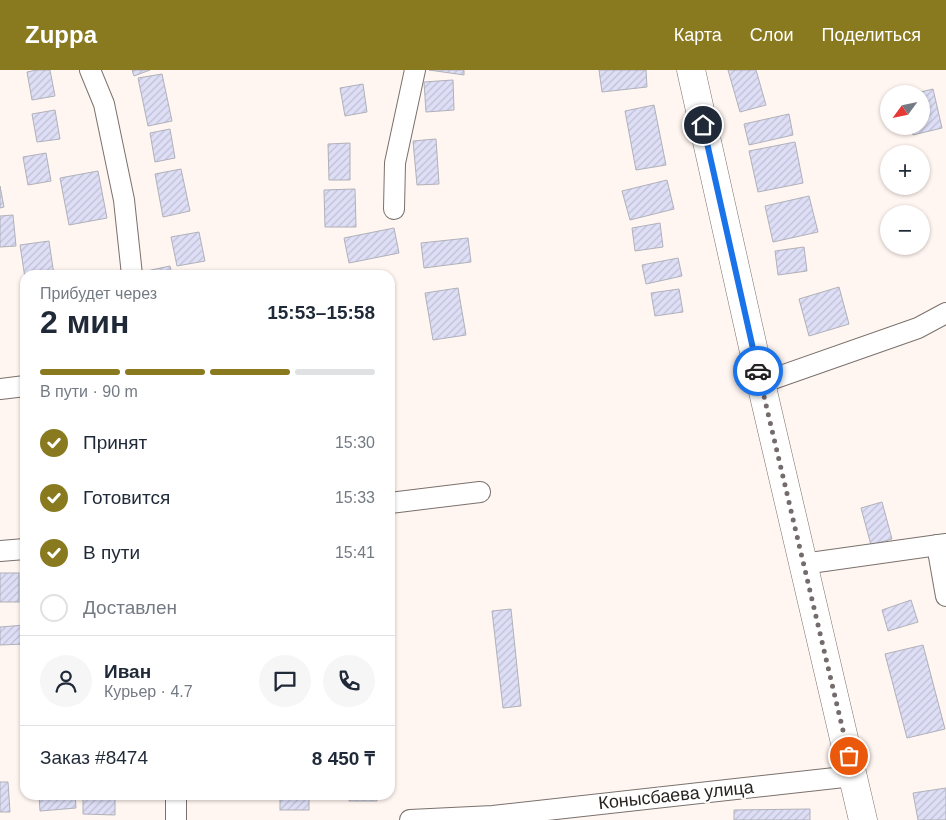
<!DOCTYPE html>
<html lang="ru">
<meta charset="utf-8">
<style>
body{margin:0;font-family:Arial,sans-serif;background:#f6f6f7;color:#1f2937;height:100vh;display:flex;flex-direction:column;font-size:19px;white-space:nowrap}
*{box-sizing:border-box;margin:0}
p{font-size:16px;color:#747a83}
.icon{flex:none;width:28px;height:28px;fill:none;stroke:currentColor;stroke-width:2;stroke-linecap:round;stroke-linejoin:round}
.map{position:relative;flex:1;overflow:hidden}
.panel{position:absolute;left:20px;top:200px;width:375px;height:530px;display:flex;flex-direction:column;background:#fff;border-radius:15px;box-shadow:0 1px 4px #0004}
.panel>*{flex:none}
.needle{width:32px;rotate:237deg}
.buttons{position:absolute;left:880px;top:15px;display:grid;gap:10px}
.buttons a{display:grid;place-items:center;width:50px;height:50px;border-radius:50%;background:#fff;box-shadow:0 1px 4px #0004;font-size:25px}
.pin{position:absolute;display:grid;place-items:center;width:42px;height:42px;color:#fff;margin:-21px;border:2px solid #fff;border-radius:50%;box-shadow:0 1px 5px #0007}
.courier{position:absolute;display:grid;place-items:center;width:50px;height:50px;margin:-25px;border:4px solid #1a73e8;border-radius:50%;background:#fff;color:#222;box-shadow:0 1px 6px #0007}
.head em{font-style:normal;font-weight:800}
.head div{display:flex;flex-direction:column-reverse}
.head{display:flex;align-items:center;justify-content:space-between;height:85px;padding:0 20px}
h1{font-size:32px;font-weight:800;line-height:38px}
.bar{display:grid;grid-template-columns:repeat(4,1fr);gap:8px 5px;align-content:center;height:60px;padding:0 20px}
.bar i{height:6px;border-radius:4px;background:#e0e1e3}
.bar .on{background:#897a20}
.bar p{grid-column:span 4}
.line{display:flex;align-items:center;gap:12px;padding:0 20px;border-top:1px solid #e0e1e3}
.line div{flex:1}
.round{display:grid;place-items:center;flex:none;width:52px;height:52px;border-radius:26px;background:#f6f6f7}
ol{padding:0 20px;list-style:none}
li{display:flex;align-items:center;gap:15px;height:55px}
li p{margin-inline-start:auto}
li .icon{padding:5px;border-radius:50%;background:#897a20;color:#fff;stroke-width:4}
li:last-child{color:#747a83}
li i{width:28px;height:28px;border:2px solid #e0e1e3;border-radius:50%}
header{display:flex;align-items:center;gap:30px;box-sizing:border-box;height:70px;padding:0 25px;background:#897a20;color:#fff}
header strong{font-size:24px}
nav{display:flex;gap:28px;margin-inline-start:auto;font-size:18px}
.map>svg:first-child{display:block}
</style>
<header>
<strong>Zuppa</strong>
<nav><a>Карта</a><a>Слои</a><a>Поделиться</a></nav>
</header>
<div class="map">
<svg width="946" height="750" viewBox="0 0 946 750">
<defs>
<pattern id="building-hatch" width="6" height="6" patternUnits="userSpaceOnUse" patternTransform="scale(1.25)"><rect width="6" height="6" fill="#dedff6"/><path d="M-1 1l2-2M0 6l6-6M5 7l2-2" fill="none" stroke="#bebfd3"/></pattern>
</defs>
<rect width="100%" height="100%" fill="#fff5f1"/>
<g fill="url(#building-hatch)" stroke="#b0b1b9">
<polygon points="37,0 50,0 55,26 32,30 27,2"/>
<polygon points="132,0 150,0 134,6"/>
<polygon points="429,0 464,0 464,5"/>
<polygon points="599,0 646,0 647,17 602,22"/>
<polygon points="728,0 756,0 766,35 740,42"/>
<polygon points="162,4 172,51 148,56 138,8"/>
<polygon points="453,10 454,40 426,42 424,12"/>
<polygon points="363,14 367,42 345,46 340,18"/>
<polygon points="933,19 942,58 913,65 911,56 921,56 921,24 912,24"/>
<polygon points="654,35 666,95 636,100 625,41"/>
<polygon points="55,40 60,69 37,72 32,44"/>
<polygon points="789,44 793,65 749,75 744,54"/>
<polygon points="170,59 175,88 155,92 150,63"/>
<polygon points="436,69 439,114 417,115 413,71"/>
<polygon points="795,72 803,113 758,122 749,81"/>
<polygon points="350,73 350,110 329,110 328,74"/>
<polygon points="46,83 51,111 28,115 23,87"/>
<polygon points="181,99 190,141 163,147 155,104"/>
<polygon points="98,101 107,148 69,155 60,108"/>
<polygon points="667,110 674,139 630,150 622,121"/>
<polygon points="0,116 4,137 0,138"/>
<polygon points="355,119 356,157 325,157 324,120"/>
<polygon points="809,126 818,162 773,172 765,136"/>
<polygon points="13,145 16,176 0,177 0,146"/>
<polygon points="660,153 663,177 635,181 632,158"/>
<polygon points="394,158 399,183 349,193 344,168"/>
<polygon points="199,162 205,191 177,196 171,167"/>
<polygon points="468,168 471,192 424,198 421,173"/>
<polygon points="49,171 54,205 25,205 25,208 20,175"/>
<polygon points="804,177 807,201 778,205 775,181"/>
<polygon points="678,188 682,206 646,214 642,195"/>
<polygon points="170,196 172,205 143,205 142,202"/>
<polygon points="839,217 849,254 809,266 799,229"/>
<polygon points="458,218 466,265 433,270 425,223"/>
<polygon points="679,219 683,242 655,246 651,223"/>
<polygon points="882,432 892,469 871,475 861,438"/>
<rect x="0" y="503" width="19" height="29"/>
<polygon points="911,530 918,552 888,561 882,540"/>
<polygon points="511,539 521,636 503,638 492,541"/>
<polygon points="25,555 25,574 0,575 0,557"/>
<polygon points="923,575 945,659 907,668 885,584"/>
<polygon points="0,712 8,712 10,742 0,742"/>
<polygon points="946,718 946,750 918,750 913,723"/>
<polygon points="39,725 75,725 76,738 40,741"/>
<polygon points="83,725 115,725 115,745 83,744"/>
<rect x="280" y="725" width="29" height="15"/>
<polygon points="349,725 376,725 377,731 349,731"/>
<polygon points="810,739 810,750 734,750 734,740"/>
</g>
<g fill="none" stroke-linecap="round" stroke-linejoin="round">
<defs>
<g id="street">
<polyline points="90,0 104,34 124,130 132,205"/>
<polyline points="394,139 395,93 415,0"/>
<polyline points="761,313 918,258 946,243"/>
<polyline points="0,319 25,316"/>
<polyline points="390,433 480,422"/>
<polyline points="937,475 946,526"/>
<polyline points="0,481 25,479"/>
<polyline points="803,494 946,474"/>
<polyline points="176,725 176,750"/>
<polyline points="410,750 493,746 853,706"/>
</g>
<polyline id="secondary" points="691,0 761,313 863,750"/>
</defs>
<use href="#street" stroke="#7a716d" stroke-width="22"/>
<use href="#secondary" stroke="#7a716d" stroke-width="29"/>
<use href="#street" stroke="#fff" stroke-width="20"/>
<use href="#secondary" stroke="#fff" stroke-width="28"/>
</g>
<g fill="none" stroke-linecap="round" stroke-linejoin="round">
<polyline stroke="#736c6a" stroke-width="5" stroke-dasharray="0 9" points="758,301 849,686"/>
<polyline stroke="#1a73e8" stroke-width="6" points="703,55 758,301"/>
</g>
<g text-anchor="middle" dominant-baseline="central" stroke-width="4" stroke-linejoin="round" paint-order="stroke">
<g font-size="18" fill="#272321" stroke="#fff">
<text transform="translate(676 725) rotate(-6)">Конысбаева улица</text>
</g>
</g>
</svg>
<div class="buttons">
<a><svg class="needle" viewBox="-14 -14 28 28"><path d="M0-13l5 13h-10z" fill="#e53935"/><path d="M0 13l5-13h-10z" fill="#747a83"/></svg></a>
<a>+</a>
<a>−</a>
</div>
<div class="pin" style="left:849px;top:686px;background:#ea580c"><svg class="icon" aria-label="bag" viewBox="0 0 24 24"><path d="M5 8h14l-1 12H6zM9 8a3 3 0 0 1 6 0"/></svg></div>
<div class="pin" style="left:703px;top:55px;background:#1f2937"><svg class="icon" aria-label="home" viewBox="0 0 24 24"><path d="M3 11l9-7 9 7M6 9v11h12V9"/></svg></div>
<div class="courier" style="left:758px;top:301px"><svg class="icon" aria-label="car" viewBox="0 0 24 24"><path d="M5 17H2v-5l4-1 3-4h7l3 4 3 1v5h-3M9 17h6M6 11h13"/><circle cx="7" cy="17" r="2"/><circle cx="17" cy="17" r="2"/></svg></div>
<section class="panel">
<div class="head"><div><h1>2 мин</h1><p>Прибудет через</p></div><em>15:53–15:58</em></div>
<div class="bar"><i class="on"></i><i class="on"></i><i class="on"></i><i></i><p>В пути · 90 m</p></div>
<ol>
<li><svg class="icon" aria-label="check" viewBox="0 0 24 24"><path d="M5 12l5 5 9-10"/></svg>Принят<p>15:30</p></li>
<li><svg class="icon" aria-label="check" viewBox="0 0 24 24"><path d="M5 12l5 5 9-10"/></svg>Готовится<p>15:33</p></li>
<li><svg class="icon" aria-label="check" viewBox="0 0 24 24"><path d="M5 12l5 5 9-10"/></svg>В пути<p>15:41</p></li>
<li><i></i>Доставлен</li>
</ol>
<div class="line" style="height:90px"><a class="round"><svg class="icon" aria-label="person" viewBox="0 0 24 24"><circle cx="12" cy="8" r="4"/><path d="M4 21q1-7 8-7t8 7"/></svg></a><div><b>Иван</b><p>Курьер · 4.7</p></div><a class="round"><svg class="icon" aria-label="chat" viewBox="0 0 24 24"><path d="M4 5h16v11H9l-5 4z"/></svg></a><a class="round"><svg class="icon" aria-label="phone" viewBox="0 0 24 24"><path d="M5 4h4l2 5-3 2q2 4 5 5l2-3 5 2v4C11 20 4 13 5 4z"/></svg></a></div>
<div class="line" style="height:65px"><div>Заказ #8474</div><b>8 450 ₸</b></div>
</section>
</div>
